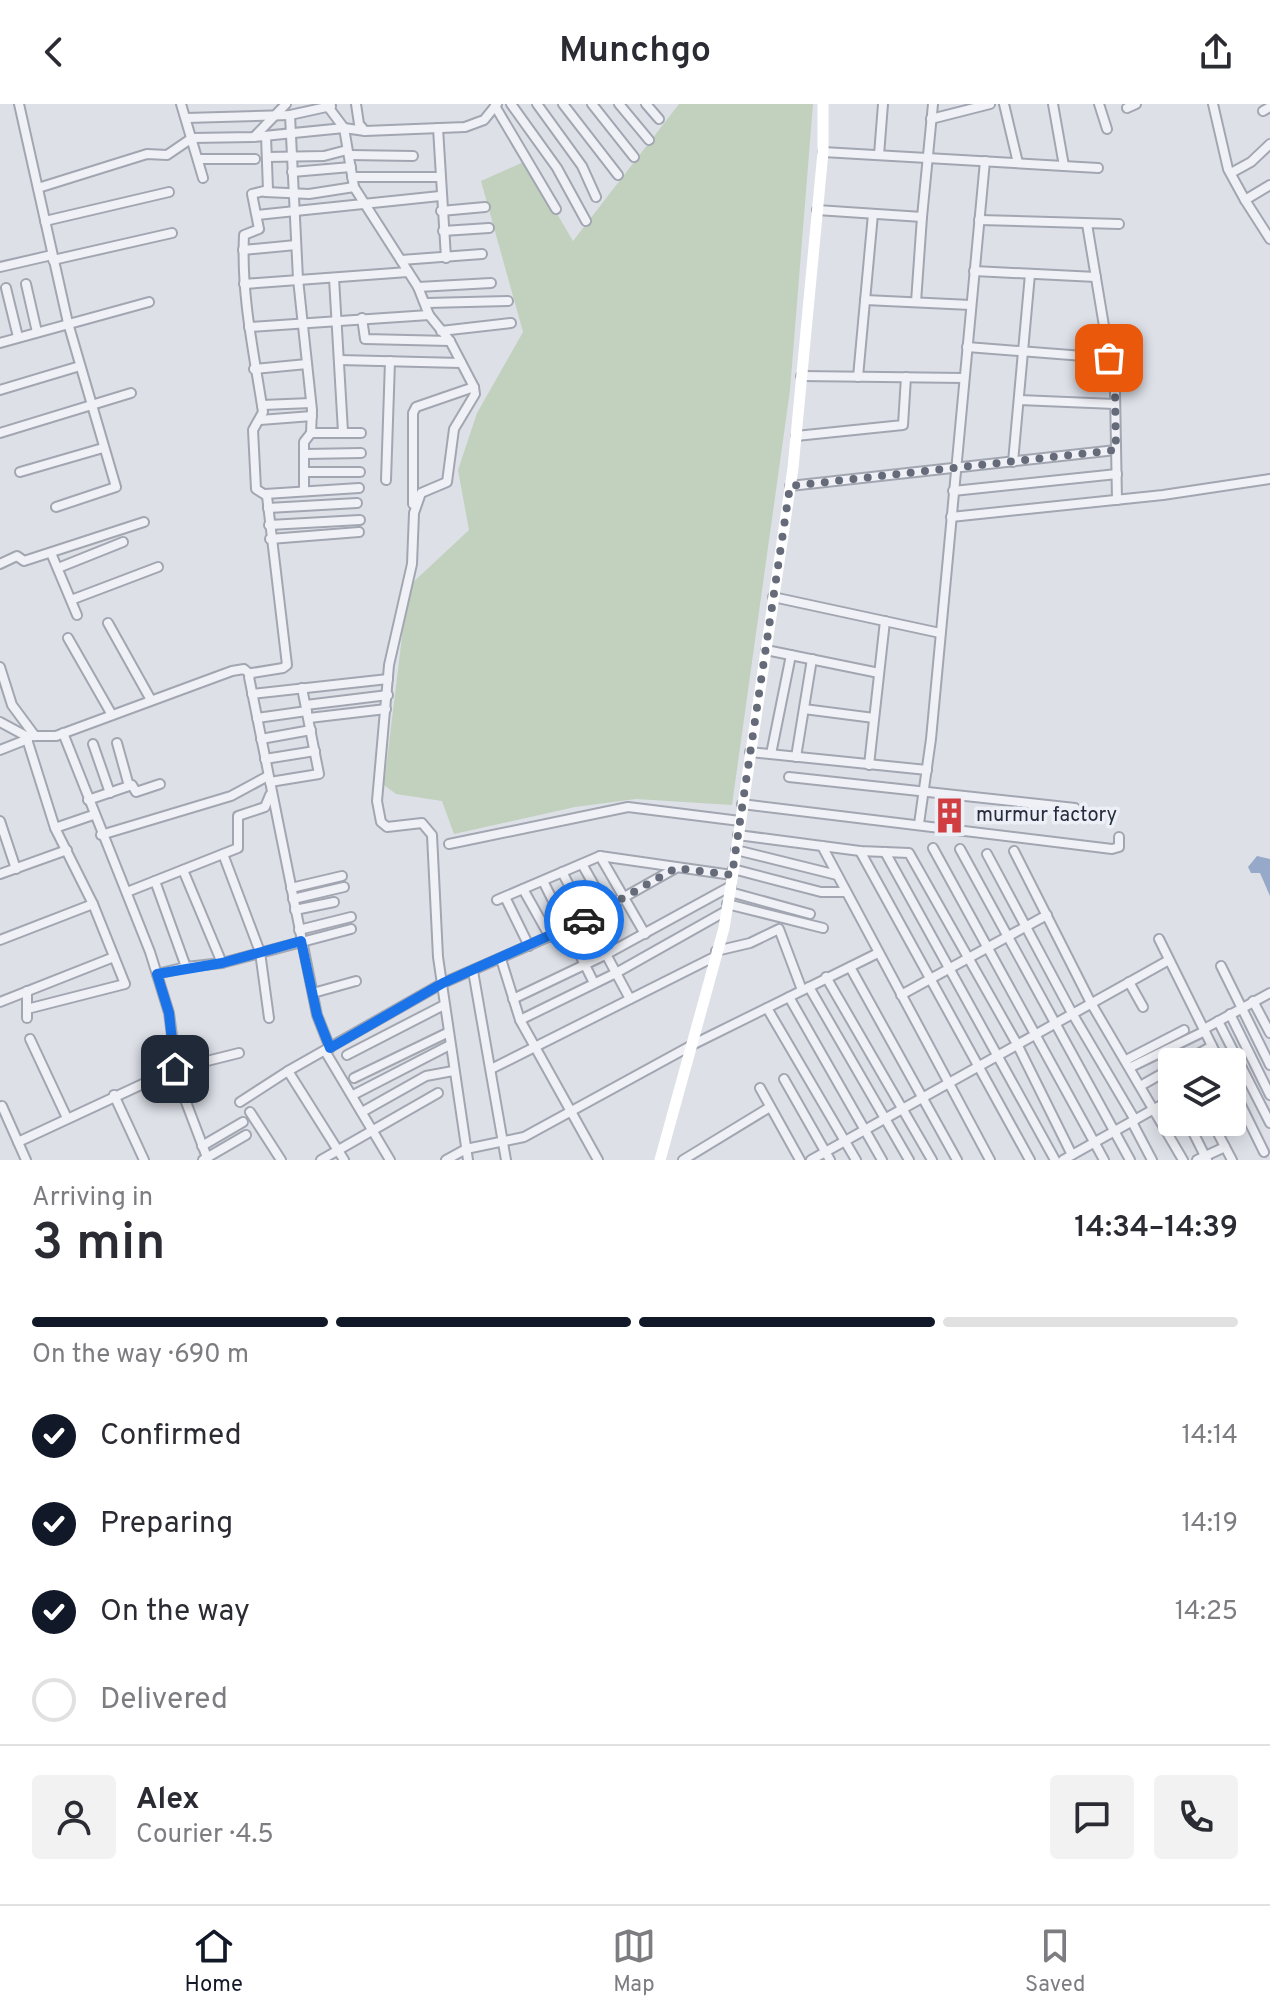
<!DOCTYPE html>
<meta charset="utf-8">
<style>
body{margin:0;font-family:Overpass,sans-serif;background:#f2f2f3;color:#2b2b33;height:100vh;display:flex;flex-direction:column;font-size:30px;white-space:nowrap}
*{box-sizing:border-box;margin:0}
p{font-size:26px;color:#7c7c81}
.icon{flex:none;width:44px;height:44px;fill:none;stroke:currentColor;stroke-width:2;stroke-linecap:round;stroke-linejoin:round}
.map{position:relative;height:1056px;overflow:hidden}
.panel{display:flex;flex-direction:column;background:#fff;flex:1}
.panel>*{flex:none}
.controls{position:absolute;left:1158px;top:944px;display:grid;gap:16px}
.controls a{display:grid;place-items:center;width:88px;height:88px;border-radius:8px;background:#fff;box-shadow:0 4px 20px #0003;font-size:40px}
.pin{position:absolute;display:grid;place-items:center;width:68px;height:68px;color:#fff;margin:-34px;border-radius:16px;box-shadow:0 4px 12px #0006}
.courier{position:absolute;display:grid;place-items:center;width:80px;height:80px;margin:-40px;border:6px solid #1a73e8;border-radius:50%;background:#fff;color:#222;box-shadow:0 2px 10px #0007}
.headline em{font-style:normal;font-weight:600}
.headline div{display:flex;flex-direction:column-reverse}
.headline{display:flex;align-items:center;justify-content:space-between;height:136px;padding:0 32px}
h1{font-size:52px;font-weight:600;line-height:60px}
.bar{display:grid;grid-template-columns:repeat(4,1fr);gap:12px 8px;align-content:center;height:96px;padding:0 32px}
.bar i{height:10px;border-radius:6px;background:#e1e1e2}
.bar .on{background:#111827}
.bar p{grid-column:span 4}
.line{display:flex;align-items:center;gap:20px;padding:0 32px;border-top:2px solid #e1e1e2}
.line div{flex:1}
.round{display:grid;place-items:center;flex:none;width:84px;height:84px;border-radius:8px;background:#f2f2f3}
ol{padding:0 32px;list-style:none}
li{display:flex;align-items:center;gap:24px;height:88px}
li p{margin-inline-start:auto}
li .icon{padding:8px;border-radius:50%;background:#111827;color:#fff;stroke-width:4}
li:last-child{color:#7c7c81}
li i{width:44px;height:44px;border:4px solid #e1e1e2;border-radius:50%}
header{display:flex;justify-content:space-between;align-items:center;height:104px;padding:0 32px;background:#fff;font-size:36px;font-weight:600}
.tabs{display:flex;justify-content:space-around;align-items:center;height:112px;border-top:2px solid #e1e1e2;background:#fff;font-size:22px;color:#7c7c81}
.tabs a{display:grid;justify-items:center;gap:4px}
.tabs .on{color:#111827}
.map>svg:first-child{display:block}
</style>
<header><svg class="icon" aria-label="back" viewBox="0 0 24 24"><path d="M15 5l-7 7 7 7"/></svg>Munchgo<svg class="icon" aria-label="share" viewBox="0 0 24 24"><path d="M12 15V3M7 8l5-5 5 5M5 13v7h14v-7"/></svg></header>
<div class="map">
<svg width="1270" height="1056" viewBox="0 0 1270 1056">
<rect width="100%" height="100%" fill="#dde0e7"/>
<polygon fill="#c1d1be" points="679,0 813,0 790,286 732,701 636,695 575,703 454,730 442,697 396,690 384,681 408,483 469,426 458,366 477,309 523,228 481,77 526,57 573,137"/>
<polygon fill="#97a9c9" points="1257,752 1270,755 1270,792 1260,769 1251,769 1248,763"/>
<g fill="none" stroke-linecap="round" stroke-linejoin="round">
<defs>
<g id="street">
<polyline points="19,0 68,219 116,383 56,403"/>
<polyline points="181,0 203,74"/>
<polyline points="326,0 344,24 354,83 418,183 429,211 450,237 474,283 475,290 454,325 447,378 421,389 414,409 412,460 389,561 377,697 381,718 387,723 422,719 432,731 438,853 468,1056"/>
<polyline points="356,0 359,20 365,27"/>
<polyline points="511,0 557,64 586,117"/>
<polyline points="537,0 582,62 596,93"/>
<polyline points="563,0 618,71"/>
<polyline points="592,0 634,53"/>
<polyline points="619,0 649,36"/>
<polyline points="646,0 659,15"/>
<polyline points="1004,0 1018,59"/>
<polyline points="1053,0 1064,62"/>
<polyline points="1099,0 1107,25"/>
<polyline points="1213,0 1228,65 1245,96"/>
<polyline points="495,2 556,105"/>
<polyline points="1127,4 1136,0"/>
<polyline points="1263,7 1270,3"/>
<polyline points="290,11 298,175 312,306 311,329 304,338 304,387"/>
<polyline points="186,14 290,11 331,2"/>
<polyline points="931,15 990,0"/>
<polyline points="438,24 446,154"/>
<path d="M266,32l2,54 -16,4 7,35 -15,6c-3,61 10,118 19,177l-10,18 3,59 11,7 20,169 -4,3 -31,5 -3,4 68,338 13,33"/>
<polyline points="254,33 286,0"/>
<polyline points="823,48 1098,64"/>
<polyline points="349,51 413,52"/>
<polyline points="879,51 883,0"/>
<polyline points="267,53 324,52 347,46"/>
<polyline points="198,55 255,55"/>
<polyline points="292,68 351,63"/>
<polyline points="1231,69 1251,58 1270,40"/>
<polyline points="352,73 439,73"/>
<polyline points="1270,81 1245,96 1270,135"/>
<polyline points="38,84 147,50 167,51 192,34 253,33 344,24 365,27 465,23 484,16 497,0"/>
<polyline points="265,88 309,90 354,83"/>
<polyline points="817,106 922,113 933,0"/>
<polyline points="441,107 485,103"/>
<polyline points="257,111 440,92"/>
<polyline points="979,116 1119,120"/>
<polyline points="45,117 169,88"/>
<polyline points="1087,120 1115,288 1117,396"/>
<polyline points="443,127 489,124"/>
<polyline points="243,146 296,141"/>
<polyline points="53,156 172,129"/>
<polyline points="401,156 482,150"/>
<polyline points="0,163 52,151"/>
<polyline points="974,167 1096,173"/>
<polyline points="334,174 343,328"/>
<polyline points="26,180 37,228"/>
<polyline points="244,180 408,168"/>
<polyline points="418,183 491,179"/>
<polyline points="6,184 18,233"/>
<polyline points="865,196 971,201"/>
<polyline points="916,198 922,113"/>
<polyline points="427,199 508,197"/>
<polyline points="362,214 365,235 450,237"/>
<polyline points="249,223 429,211"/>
<polyline points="441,227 511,219"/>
<polyline points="0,239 149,198"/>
<polyline points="967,243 1109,254"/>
<polyline points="339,256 461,259"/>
<polyline points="254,265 307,260"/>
<polyline points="801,272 964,274"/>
<polyline points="858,273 873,110"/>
<polyline points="0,286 80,262"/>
<polyline points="1019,296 1115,300"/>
<polyline points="262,301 311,299"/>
<polyline points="260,316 312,312"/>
<polyline points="0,329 131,289"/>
<polyline points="311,329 361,329"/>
<polyline points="796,332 903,321 906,273"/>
<polyline points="305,350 361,349"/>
<polyline points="1013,358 1030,170"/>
<polyline points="20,368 103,344"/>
<polyline points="304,368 360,368"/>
<polyline points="386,376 390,257"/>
<polyline points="790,382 1116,346"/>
<polyline points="953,387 1117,370"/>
<polyline points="265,390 359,384"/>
<polyline points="413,400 413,309 416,303 474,283"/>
<polyline points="268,404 357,399"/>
<polyline points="951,413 1163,391 1270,375"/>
<polyline points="269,421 360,416"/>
<polyline points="270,435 359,428"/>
<polyline points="51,449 77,511"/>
<polyline points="0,460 17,452 24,457 144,418"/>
<polyline points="58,464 123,438"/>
<polyline points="773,493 940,529"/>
<polyline points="71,496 158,463"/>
<polyline points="108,519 151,596"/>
<polyline points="68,534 112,611"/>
<polyline points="766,546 879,569"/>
<polyline points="0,563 12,601 35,632"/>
<polyline points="252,590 388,575"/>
<polyline points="306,601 388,591"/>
<polyline points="804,605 874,614"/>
<polyline points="257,614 307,607"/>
<polyline points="309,614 386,605"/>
<polyline points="0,618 26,632 56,632 232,567 244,565 250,570"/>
<polyline points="63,629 150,848 169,909 178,977 208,1056"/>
<polyline points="26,632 55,724 93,800 125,880 27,905"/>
<polyline points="261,635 311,626"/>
<polyline points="117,639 129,682"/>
<polyline points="93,640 110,689"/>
<polyline points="0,646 28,635"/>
<polyline points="750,648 927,666"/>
<polyline points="771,650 791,551"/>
<polyline points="796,653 812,555"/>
<polyline points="265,655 315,647"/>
<polyline points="869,661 885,517"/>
<polyline points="789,673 1075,704"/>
<polyline points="270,678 319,670 302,584"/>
<polyline points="88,696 132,681 136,688 160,680"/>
<polyline points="742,700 1112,745 1119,743 1119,733"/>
<polyline points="0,717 16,765"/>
<polyline points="919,720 931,635 985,57"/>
<polyline points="55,724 93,711"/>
<polyline points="101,731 231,692 268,672"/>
<polyline points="738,731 860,747 909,749 1017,940 1072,1051"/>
<polyline points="449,740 628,703 740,717"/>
<polyline points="822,742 990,1056"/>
<polyline points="933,744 1104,1056"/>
<polyline points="960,745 1130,1056"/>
<polyline points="736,746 837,771"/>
<polyline points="860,747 1030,1056"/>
<polyline points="1014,747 1091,899 1183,1056"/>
<polyline points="885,748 1055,1056"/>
<polyline points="223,750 260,848 269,914"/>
<polyline points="987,750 1072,909 1135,1016"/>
<polyline points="600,752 645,830"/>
<polyline points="582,760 617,822"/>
<polyline points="733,765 821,788 846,788"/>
<polyline points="183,766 222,859"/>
<polyline points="562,768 630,895"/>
<polyline points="0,770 67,746"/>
<polyline points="155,777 186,863 157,870"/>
<polyline points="543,777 594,879"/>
<polyline points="291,784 342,772"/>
<polyline points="523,785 550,833"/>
<polyline points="127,788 238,744 238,712 265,703 270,691"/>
<polyline points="730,788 810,810"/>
<polyline points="505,793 529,842"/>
<polyline points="293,795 344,783"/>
<polyline points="497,796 600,752 732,771"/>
<polyline points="727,800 823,824"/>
<polyline points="295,806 334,798"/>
<polyline points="299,826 351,813"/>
<polyline points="1159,835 1220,958"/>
<polyline points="0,836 93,800"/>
<polyline points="716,847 750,839 779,825 802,886"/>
<polyline points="501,855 520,916 598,1056"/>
<polyline points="1221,862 1270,961"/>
<polyline points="186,863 222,859 351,825"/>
<polyline points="850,863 957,1056"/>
<polyline points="473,867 506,1056"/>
<polyline points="826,873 932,1056"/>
<polyline points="1129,878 1143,903"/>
<polyline points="809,883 909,1056"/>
<polyline points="27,887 27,914"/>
<polyline points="313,889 356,877"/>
<polyline points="901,891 1047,811"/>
<polyline points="789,893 882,1056"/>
<polyline points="513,895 605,851 731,782"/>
<polyline points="1253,897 1270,929"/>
<polyline points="0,898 114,853"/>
<polyline points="767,904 856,1056"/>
<polyline points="1230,910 1270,991"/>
<polyline points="520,916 616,869 726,807"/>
<polyline points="1218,917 1270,1019"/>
<polyline points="1204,925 1270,889"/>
<polyline points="30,935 67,1014"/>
<polyline points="325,947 390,1056"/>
<polyline points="347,951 444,901"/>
<polyline points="1126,956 1184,926"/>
<polyline points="1184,958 1212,942"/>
<polyline points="1131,963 1205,927"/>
<polyline points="491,965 714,853"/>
<polyline points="354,974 447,929"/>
<polyline points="784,975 830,1056"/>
<polyline points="1142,981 1172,964"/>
<polyline points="1232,983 1264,1048"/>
<polyline points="760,984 800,1056"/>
<polyline points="114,991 144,1056"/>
<polyline points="353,991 448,942"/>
<polyline points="240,998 288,967"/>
<polyline points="2,1002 26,1056"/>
<polyline points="250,1008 281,1056"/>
<polyline points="362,1008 426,972 453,967"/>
<polyline points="1132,1018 1152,1056"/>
<polyline points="1188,1018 1207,1056"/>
<polyline points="1212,1018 1232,1056"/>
<polyline points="18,1038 175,965 239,949"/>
<polyline points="202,1042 243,1018"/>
<polyline points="203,1056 246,1031"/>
<polyline points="321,1056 438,989"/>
<polyline points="344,1056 288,967 443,879 571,823 676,764"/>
<polyline points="446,1056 466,1045 524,1033 694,940 878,849"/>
<polyline points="683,1056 770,1003"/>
<polyline points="811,1056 1169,856"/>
<polyline points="1063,1056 1172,995"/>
<polyline points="1197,1056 1225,1043"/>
</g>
</defs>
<use href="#street" stroke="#a2a6b1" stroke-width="12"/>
<use href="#street" stroke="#f0f1f6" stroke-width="8"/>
<polyline stroke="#fff" stroke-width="11" points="660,1056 724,824 731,782 793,364 823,48 823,0"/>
</g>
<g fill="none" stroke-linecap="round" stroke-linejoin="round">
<polyline stroke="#666b79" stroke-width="8" stroke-dasharray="0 14.4" points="584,816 676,764 732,771 790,382 1116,346 1115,288 1109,254"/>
<polyline stroke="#1a73e8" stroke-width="10" points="175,965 169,909 157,870 222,859 301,837 317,911 330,944 443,879 584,816"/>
</g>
<defs>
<symbol id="building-bare" viewBox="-9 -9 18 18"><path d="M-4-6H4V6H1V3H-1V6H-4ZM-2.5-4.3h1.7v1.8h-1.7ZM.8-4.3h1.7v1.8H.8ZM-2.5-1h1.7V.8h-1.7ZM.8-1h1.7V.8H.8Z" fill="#d13e42" stroke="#eceff5" stroke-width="2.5" paint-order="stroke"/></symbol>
</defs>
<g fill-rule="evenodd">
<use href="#building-bare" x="924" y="686" width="51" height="51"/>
</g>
<g text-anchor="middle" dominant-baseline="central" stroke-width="7" stroke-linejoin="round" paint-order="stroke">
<g font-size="20" fill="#262c3e" stroke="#eceff5" text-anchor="start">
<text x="976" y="712">murmur factory</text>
</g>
</g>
</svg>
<div class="controls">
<a><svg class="icon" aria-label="layers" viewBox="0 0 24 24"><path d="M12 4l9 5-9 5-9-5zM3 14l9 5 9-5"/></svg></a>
</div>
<div class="pin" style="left:1109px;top:254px;background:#ea580c"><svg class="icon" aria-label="bag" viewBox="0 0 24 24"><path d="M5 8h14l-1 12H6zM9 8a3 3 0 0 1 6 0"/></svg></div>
<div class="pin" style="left:175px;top:965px;background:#1f2937"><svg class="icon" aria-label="home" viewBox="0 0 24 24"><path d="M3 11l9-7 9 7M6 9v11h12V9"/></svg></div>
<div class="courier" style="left:584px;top:816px"><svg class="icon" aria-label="car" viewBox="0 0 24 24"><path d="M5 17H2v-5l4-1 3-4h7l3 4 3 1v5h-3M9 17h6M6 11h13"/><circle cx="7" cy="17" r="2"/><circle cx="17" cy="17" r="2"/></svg></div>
</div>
<section class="panel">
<div class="headline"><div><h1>3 min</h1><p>Arriving in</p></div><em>14:34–14:39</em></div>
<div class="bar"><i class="on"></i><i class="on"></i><i class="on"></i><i></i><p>On the way · 690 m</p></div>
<ol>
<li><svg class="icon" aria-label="check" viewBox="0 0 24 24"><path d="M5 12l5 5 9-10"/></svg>Confirmed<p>14:14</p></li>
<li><svg class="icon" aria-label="check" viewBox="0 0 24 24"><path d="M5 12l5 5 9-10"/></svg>Preparing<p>14:19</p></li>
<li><svg class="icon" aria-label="check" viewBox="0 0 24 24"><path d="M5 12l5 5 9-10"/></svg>On the way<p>14:25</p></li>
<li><i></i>Delivered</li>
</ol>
<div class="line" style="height:144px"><a class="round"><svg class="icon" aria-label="person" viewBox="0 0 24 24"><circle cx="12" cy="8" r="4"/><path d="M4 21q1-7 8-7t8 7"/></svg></a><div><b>Alex</b><p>Courier · 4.5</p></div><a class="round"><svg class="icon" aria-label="chat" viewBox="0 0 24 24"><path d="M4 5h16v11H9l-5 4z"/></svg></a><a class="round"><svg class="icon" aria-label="phone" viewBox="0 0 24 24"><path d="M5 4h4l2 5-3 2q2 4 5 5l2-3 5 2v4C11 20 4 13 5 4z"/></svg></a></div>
</section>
<nav class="tabs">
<a class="on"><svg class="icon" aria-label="home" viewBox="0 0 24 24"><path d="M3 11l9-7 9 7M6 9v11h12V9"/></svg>Home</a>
<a><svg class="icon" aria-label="map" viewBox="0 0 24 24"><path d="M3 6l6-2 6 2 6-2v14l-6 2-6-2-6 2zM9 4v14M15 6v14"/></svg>Map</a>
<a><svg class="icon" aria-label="saved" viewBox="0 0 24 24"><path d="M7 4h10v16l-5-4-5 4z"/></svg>Saved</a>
</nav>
